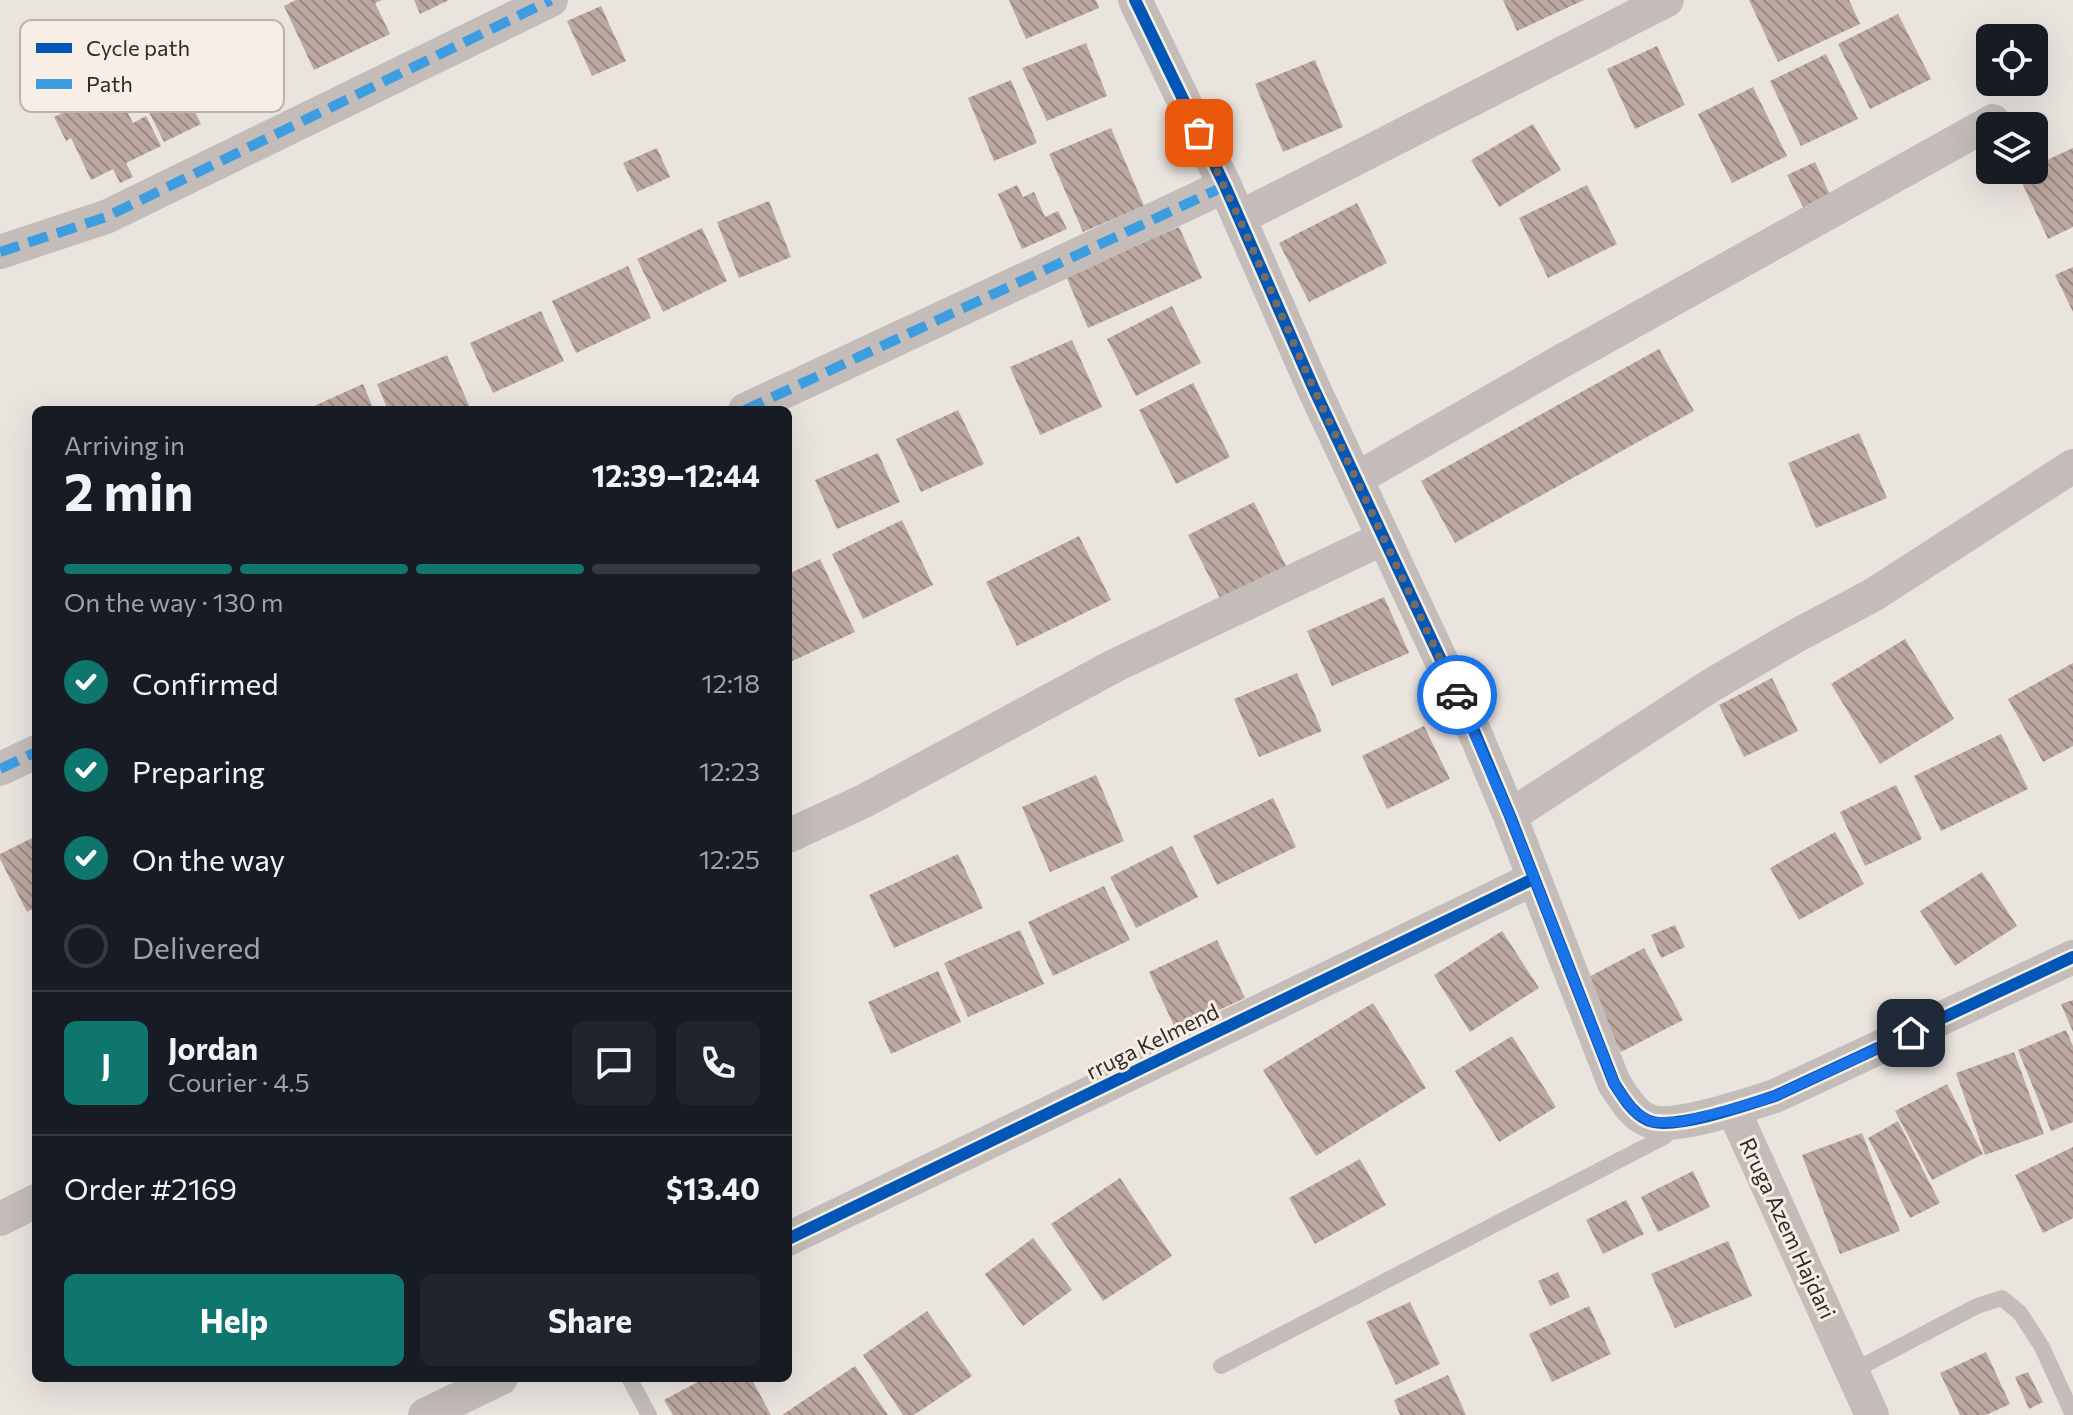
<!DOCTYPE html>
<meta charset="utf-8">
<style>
body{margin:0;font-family:Commissioner,sans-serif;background:#20242c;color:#f1f3f6;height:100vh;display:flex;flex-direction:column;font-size:30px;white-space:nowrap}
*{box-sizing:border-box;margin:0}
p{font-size:26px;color:#9ea1a6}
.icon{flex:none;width:44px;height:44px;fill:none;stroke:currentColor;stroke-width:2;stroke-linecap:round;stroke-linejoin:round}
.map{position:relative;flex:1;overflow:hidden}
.drawer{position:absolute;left:32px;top:406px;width:760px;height:976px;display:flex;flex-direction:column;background:#171b24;border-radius:12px;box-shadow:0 8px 32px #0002}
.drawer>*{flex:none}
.buttons{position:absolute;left:1976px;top:24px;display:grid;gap:16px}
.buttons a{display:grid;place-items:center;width:72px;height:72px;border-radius:12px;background:#171b24;box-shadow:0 8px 32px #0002;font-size:40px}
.pin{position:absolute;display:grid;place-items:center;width:68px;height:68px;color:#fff;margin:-34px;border-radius:16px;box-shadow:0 4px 12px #0006}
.courier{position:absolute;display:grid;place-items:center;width:80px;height:80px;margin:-40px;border:6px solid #1a73e8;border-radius:50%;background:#fff;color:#222;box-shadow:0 2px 10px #0007}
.overview em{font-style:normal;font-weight:700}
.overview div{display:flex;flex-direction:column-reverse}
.overview{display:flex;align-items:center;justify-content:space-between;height:136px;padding:0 32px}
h1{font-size:52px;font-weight:700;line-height:60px}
.bar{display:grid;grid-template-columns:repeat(4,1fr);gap:12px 8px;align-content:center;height:96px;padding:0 32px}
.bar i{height:10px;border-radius:6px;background:#363941}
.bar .selected{background:#0f766e}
.bar p{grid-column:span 4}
.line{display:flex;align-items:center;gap:20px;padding:0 32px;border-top:2px solid #363941}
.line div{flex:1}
.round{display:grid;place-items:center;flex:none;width:84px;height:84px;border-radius:12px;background:#20242c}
ol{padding:0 32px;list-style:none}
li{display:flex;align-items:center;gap:24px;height:88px}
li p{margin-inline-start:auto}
li .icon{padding:8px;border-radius:50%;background:#0f766e;color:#fff;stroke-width:4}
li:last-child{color:#9ea1a6}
li i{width:44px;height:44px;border:4px solid #363941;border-radius:50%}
.cta{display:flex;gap:16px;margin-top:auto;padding:16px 32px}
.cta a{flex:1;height:92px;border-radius:12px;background:#0f766e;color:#fff;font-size:32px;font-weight:700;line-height:92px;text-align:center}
.cta a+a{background:#20242c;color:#f1f3f6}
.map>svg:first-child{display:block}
</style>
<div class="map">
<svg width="2073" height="1415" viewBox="0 0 2073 1415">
<defs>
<pattern id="building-back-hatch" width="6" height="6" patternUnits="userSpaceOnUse" patternTransform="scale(2)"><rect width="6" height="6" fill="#bda8a1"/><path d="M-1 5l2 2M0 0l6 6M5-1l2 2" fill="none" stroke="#9a8983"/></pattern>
</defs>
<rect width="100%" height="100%" fill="#eae4df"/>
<g fill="url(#building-back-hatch)">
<polygon points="296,0 382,0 375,3 390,34 314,70 284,6"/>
<polygon points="414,0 449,0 420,14"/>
<polygon points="1009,0 1096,0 1099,8 1026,39"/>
<polygon points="1503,0 1584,0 1517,31"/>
<polygon points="1749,0 1849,0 1860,24 1778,62"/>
<polygon points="601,6 626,61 592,76 567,21"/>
<polygon points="1898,14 1931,79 1870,109 1838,44"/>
<polygon points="1086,43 1107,96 1047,121 1022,68"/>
<polygon points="1657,46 1685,105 1635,129 1607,69"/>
<polygon points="1826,54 1858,119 1801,146 1770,81"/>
<polygon points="1315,60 1343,127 1283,152 1255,84"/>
<polygon points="170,62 201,124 164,142 133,80"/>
<polygon points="1011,80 1037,143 994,161 968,98"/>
<polygon points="122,84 134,108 127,111 133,123 146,116 161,146 126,163 133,177 120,183 113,169 91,180 71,138 66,141 54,117"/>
<polygon points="1753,87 1787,156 1732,183 1698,114"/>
<polygon points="1533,124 1561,170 1499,207 1471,160"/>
<polygon points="1111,128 1144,206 1083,232 1049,154"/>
<polygon points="657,148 670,177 637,192 623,163"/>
<polygon points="2073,148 2073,227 2048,239 2018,174 2025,170 2034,170 2034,166"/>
<polygon points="1815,162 1831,197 1804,209 1787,175"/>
<polygon points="1017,185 1023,197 1034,192 1045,217 1058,211 1067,229 1022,249 998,194"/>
<polygon points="1587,185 1617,244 1548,278 1519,218"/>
<polygon points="769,201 791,257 739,278 717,222"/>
<polygon points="1357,203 1387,263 1309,302 1279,243"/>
<polygon points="1179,227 1202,278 1088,328 1066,276"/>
<polygon points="702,228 727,281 663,312 637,259"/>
<polygon points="628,266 651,318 576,353 552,301"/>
<polygon points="2073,267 2073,312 2055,275"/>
<polygon points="1172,306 1201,363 1136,396 1107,339"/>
<polygon points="541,311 564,361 493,393 470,343"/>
<polygon points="1072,340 1102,407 1040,435 1010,367"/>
<polygon points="1659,349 1694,411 1455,543 1421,481"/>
<polygon points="447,355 471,410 388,410 377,384"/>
<polygon points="1193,383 1230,457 1176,484 1139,410"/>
<polygon points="363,384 374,410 315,410 314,406"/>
<polygon points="958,410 984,464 921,492 896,439"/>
<polygon points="1859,433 1887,498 1816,528 1788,463"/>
<polygon points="878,453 900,502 837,529 815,480"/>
<polygon points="1254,502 1287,568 1221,600 1188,535"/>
<polygon points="902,520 933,585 863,619 832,554"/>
<polygon points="1079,536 1111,600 1017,646 986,582"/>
<polygon points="820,559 855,632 788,663 788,574"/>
<polygon points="1384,597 1409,653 1332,686 1307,631"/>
<polygon points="1905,639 1954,719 1880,764 1831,684"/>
<polygon points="2073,663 2073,746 2043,762 2008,699"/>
<polygon points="1297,673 1322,731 1259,757 1234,699"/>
<polygon points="1772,678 1798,731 1744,757 1719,705"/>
<polygon points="1424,726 1450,779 1387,809 1362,756"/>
<polygon points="2001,734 2028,789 1941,831 1914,776"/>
<polygon points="1096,775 1124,841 1050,872 1022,807"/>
<polygon points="1896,785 1922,839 1865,866 1840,812"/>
<polygon points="1273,798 1296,847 1217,885 1193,836"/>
<polygon points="1835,832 1864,884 1799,920 1770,868"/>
<polygon points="36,836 36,907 27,912 0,859 0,854"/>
<polygon points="1172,846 1198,897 1136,928 1110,877"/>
<polygon points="958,854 983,908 894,948 869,895"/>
<polygon points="1982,872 2017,926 1955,966 1920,911"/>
<polygon points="1104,886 1130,940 1053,976 1028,922"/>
<polygon points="1675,925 1685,947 1661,958 1651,935"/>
<polygon points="1020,930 1044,984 968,1017 944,963"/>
<polygon points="1502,931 1539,988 1470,1032 1434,975"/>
<polygon points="1217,940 1245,998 1176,1030 1149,972"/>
<polygon points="1644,948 1683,1020 1621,1052 1583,980"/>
<polygon points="938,971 961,1022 891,1054 868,1002"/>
<polygon points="2073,1000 2073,1032 2061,1004"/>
<polygon points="1373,1003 1426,1088 1316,1156 1263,1070"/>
<polygon points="2066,1030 2073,1046 2073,1122 2051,1131 2018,1050"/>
<polygon points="1512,1036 1556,1107 1499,1142 1455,1071"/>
<polygon points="2014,1052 2044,1134 1985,1155 1956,1073"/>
<polygon points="1947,1084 1983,1154 1932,1180 1895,1111"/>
<polygon points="1898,1121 1940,1203 1910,1218 1868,1138"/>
<polygon points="1862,1133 1900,1231 1840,1254 1802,1155"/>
<polygon points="2073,1147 2073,1218 2043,1233 2015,1175"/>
<polygon points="1360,1159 1386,1205 1315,1244 1289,1198"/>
<polygon points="1693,1171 1710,1207 1658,1232 1641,1197"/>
<polygon points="1120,1178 1172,1256 1103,1301 1051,1224"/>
<polygon points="1626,1200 1644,1234 1603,1254 1586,1220"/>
<polygon points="1033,1238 1072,1290 1023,1326 985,1274"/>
<polygon points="1728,1241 1752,1296 1675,1328 1651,1274"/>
<polygon points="1558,1272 1570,1297 1550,1306 1538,1281"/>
<polygon points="1410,1302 1440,1364 1396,1385 1366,1322"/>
<polygon points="1589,1306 1611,1354 1552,1382 1529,1334"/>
<polygon points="927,1311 972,1376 914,1415 903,1415 863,1355"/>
<polygon points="1986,1352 2010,1404 1986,1415 1960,1415 1940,1373"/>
<polygon points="855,1366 888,1415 782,1415"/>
<polygon points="2028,1372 2043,1402 2029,1409 2015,1377"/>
<polygon points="1448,1375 1466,1415 1400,1415 1394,1400"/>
<polygon points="705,1378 751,1378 771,1415 673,1415 664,1400"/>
</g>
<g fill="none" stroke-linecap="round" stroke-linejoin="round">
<g stroke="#c3bcb8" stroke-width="16">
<polyline points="1221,1366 1664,1137 1675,1126"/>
<polyline points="1853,1371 1977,1306 2002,1298 2020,1313 2042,1347 2073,1415"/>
<polyline points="629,1378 649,1415"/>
</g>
<g stroke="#c3bcb8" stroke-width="34">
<path d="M1135,0l90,186 88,201 159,339 38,90 104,267c9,14 21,35 39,39 28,6 94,-17 122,-26l298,-139"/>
<polyline points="1239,218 1667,0"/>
<polyline points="0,252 106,217 551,0"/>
<polyline points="745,410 1225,186"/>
<polyline points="1356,479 1560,362 1993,121"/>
<polyline points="0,769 36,752"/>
<polyline points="1510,816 1710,686 1794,637 1873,595 2073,466"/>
<polyline points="788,836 864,801 1114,666 1384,538"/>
<polyline points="1733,1109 1872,1415"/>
<polyline points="0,1219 36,1201"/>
<polyline points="788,1239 1533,879"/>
<polyline points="425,1415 501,1378"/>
</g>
<g stroke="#3e9ce0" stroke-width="10" stroke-dasharray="20 10" stroke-linecap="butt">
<polyline points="0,252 106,217 551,0"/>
<polyline points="745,410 1225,186"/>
<polyline points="0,769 36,752"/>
</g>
<defs>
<g id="cycleway">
<path d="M1135,0l90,186 88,201 159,339 38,90 104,267c9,14 21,35 39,39 28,6 94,-17 122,-26l298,-139"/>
<polyline points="788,1239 1533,879"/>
</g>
</defs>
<use href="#cycleway" stroke="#f8eee5" stroke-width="17"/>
<use href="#cycleway" stroke="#0057b8" stroke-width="12"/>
</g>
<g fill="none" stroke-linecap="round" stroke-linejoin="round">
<polyline stroke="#736b67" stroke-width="8" stroke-dasharray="0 14.4" points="1199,133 1239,218 1313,387 1457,695"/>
<polyline stroke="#1a73e8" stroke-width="10" points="1457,695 1510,816 1614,1083 1622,1096 1636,1113 1652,1122 1680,1122 1733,1109 1775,1096 1911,1033"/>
</g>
<g text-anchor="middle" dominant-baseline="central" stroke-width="6" stroke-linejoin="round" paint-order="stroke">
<g font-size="22" fill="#332a27" stroke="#f8eee5">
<text transform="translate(1152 1041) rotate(-26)">rruga Kelmend</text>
<text transform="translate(1788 1228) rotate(65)">Rruga Azem Hajdari</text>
</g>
</g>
<rect x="20" y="20" width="264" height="92" rx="12" fill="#f8eee5" stroke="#bdb3ac" stroke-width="2"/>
<rect x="36" y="43" width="36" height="10" fill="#0057b8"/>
<rect x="36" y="79" width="36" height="10" fill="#3e9ce0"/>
<g font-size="22" fill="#332a27">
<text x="86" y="56">Cycle path</text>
<text x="86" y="92">Path</text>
</g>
</svg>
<div class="buttons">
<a><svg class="icon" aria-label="locate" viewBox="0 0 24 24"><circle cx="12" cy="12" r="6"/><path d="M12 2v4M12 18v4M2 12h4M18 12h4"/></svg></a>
<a><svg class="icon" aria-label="layers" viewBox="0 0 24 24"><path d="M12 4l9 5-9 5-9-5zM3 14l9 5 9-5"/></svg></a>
</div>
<div class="pin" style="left:1199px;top:133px;background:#ea580c"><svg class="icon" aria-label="bag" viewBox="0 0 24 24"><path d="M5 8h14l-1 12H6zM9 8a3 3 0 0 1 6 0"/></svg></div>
<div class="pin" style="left:1911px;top:1033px;background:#1f2937"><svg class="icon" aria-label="home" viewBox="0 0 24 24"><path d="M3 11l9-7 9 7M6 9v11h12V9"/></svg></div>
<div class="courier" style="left:1457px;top:695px"><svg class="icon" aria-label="car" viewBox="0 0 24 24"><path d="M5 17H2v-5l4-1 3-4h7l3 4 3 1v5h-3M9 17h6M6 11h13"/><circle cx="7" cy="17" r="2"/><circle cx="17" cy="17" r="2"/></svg></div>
<section class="drawer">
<div class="overview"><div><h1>2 min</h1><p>Arriving in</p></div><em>12:39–12:44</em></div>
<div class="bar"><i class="selected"></i><i class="selected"></i><i class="selected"></i><i></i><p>On the way · 130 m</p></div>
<ol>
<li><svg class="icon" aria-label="check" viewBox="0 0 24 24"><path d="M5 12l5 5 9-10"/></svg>Confirmed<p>12:18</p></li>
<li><svg class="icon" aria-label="check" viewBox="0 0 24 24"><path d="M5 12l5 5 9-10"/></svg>Preparing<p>12:23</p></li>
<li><svg class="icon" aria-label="check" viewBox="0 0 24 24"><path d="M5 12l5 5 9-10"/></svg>On the way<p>12:25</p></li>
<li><i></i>Delivered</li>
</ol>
<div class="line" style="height:144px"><b class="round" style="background:#0f766e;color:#fff">J</b><div><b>Jordan</b><p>Courier · 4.5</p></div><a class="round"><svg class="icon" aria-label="chat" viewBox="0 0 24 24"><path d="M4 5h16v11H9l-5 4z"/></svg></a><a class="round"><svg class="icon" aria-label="phone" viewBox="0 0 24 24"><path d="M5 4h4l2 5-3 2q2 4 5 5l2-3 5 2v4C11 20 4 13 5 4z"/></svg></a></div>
<div class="line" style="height:104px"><div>Order #2169</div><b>$13.40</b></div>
<div class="cta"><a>Help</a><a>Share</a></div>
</section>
</div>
